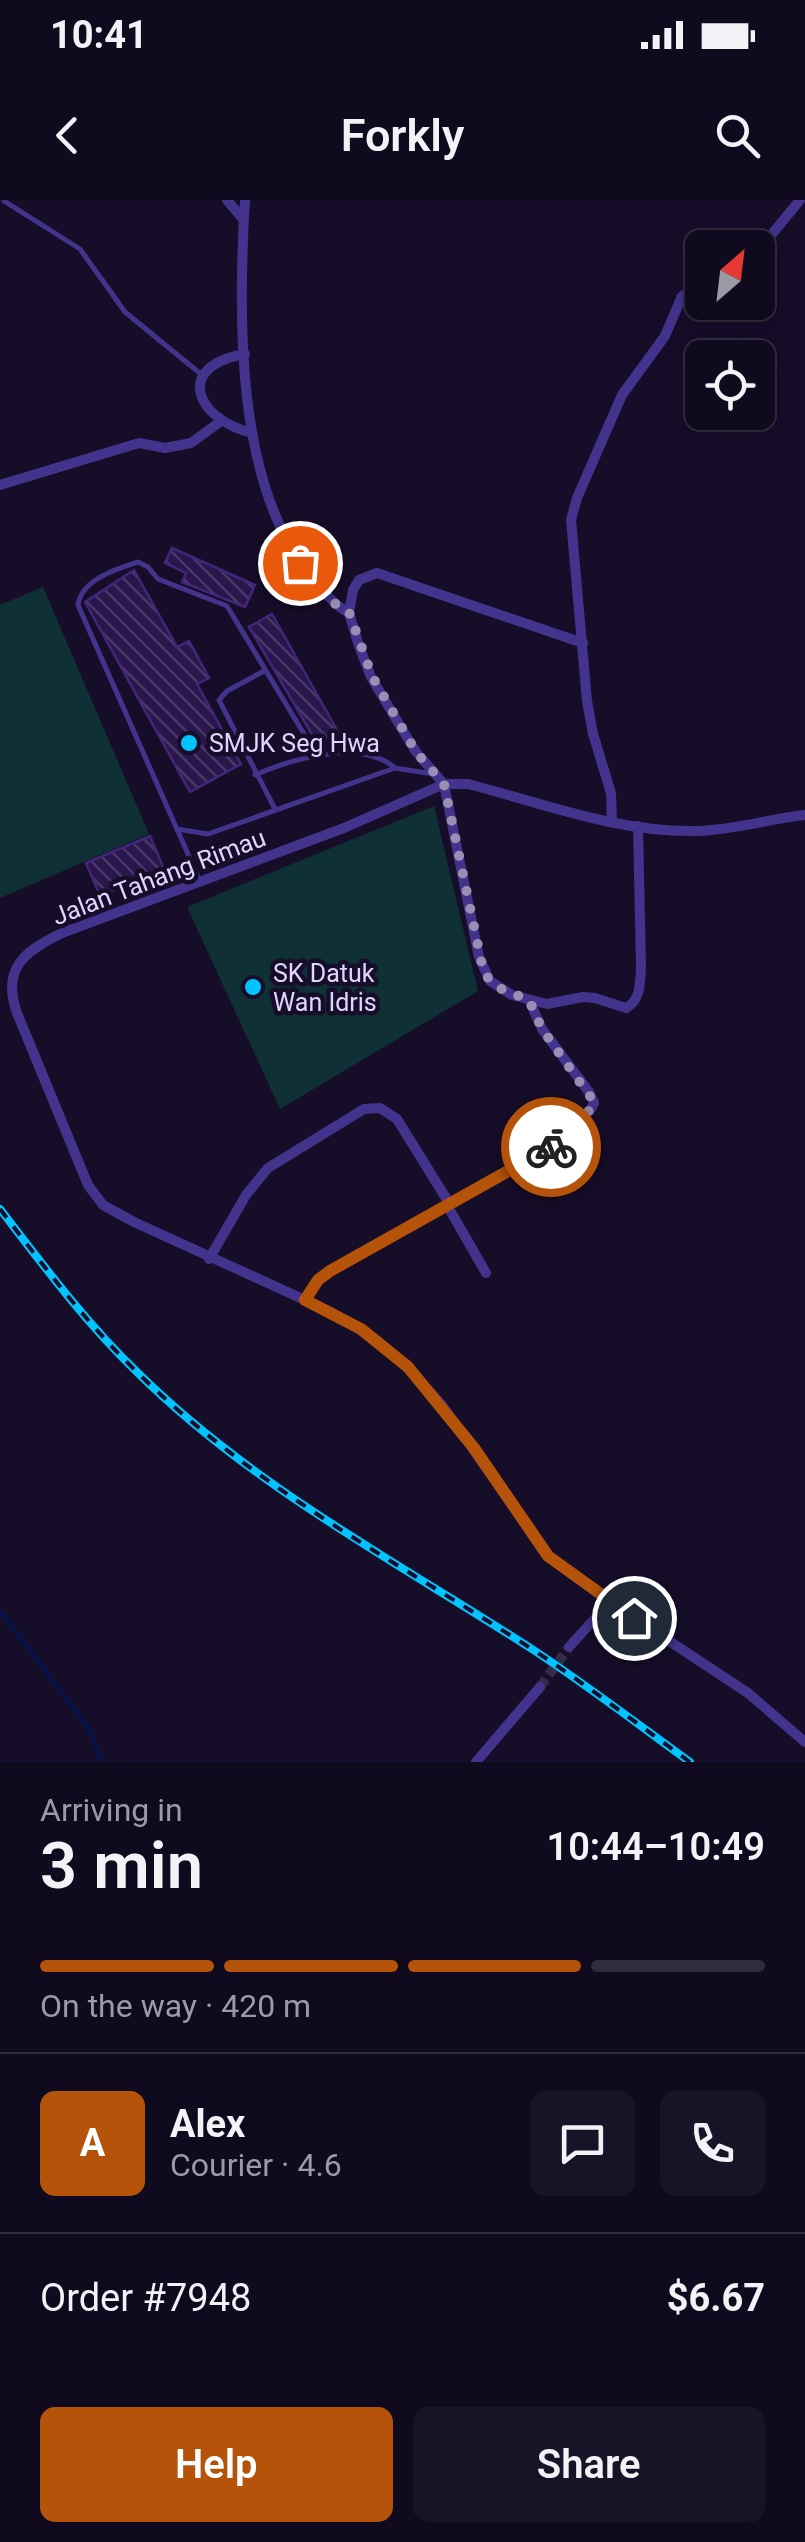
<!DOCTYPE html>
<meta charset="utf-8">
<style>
body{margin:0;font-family:Roboto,sans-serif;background:#191328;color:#f1f3f6;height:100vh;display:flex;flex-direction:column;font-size:38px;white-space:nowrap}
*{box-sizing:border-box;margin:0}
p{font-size:32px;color:#9c9aa4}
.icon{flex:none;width:55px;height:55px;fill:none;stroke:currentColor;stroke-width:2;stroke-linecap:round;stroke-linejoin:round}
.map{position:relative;height:1562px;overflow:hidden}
.details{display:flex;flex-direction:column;background:#100a1f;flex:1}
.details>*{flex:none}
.needle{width:65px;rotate:28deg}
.fabs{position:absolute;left:685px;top:30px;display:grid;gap:20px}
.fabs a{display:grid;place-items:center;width:90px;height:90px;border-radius:15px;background:#100a1f;box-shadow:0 10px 40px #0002,0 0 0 2px #302b3d;font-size:50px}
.pin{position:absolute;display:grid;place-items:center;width:85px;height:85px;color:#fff;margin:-42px;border:5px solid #fff;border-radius:50%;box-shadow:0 2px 10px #0007}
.courier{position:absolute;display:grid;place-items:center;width:100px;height:100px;margin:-50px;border:8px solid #b45309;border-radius:50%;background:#fff;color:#222;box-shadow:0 2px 12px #0007}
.summary em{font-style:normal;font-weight:600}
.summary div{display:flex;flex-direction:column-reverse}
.summary{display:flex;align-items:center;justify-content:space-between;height:170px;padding:0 40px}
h1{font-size:65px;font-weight:600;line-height:75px}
.bar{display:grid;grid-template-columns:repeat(4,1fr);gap:15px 10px;align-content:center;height:120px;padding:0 40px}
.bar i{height:12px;border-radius:8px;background:#302b3d}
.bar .selected{background:#b45309}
.bar p{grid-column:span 4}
.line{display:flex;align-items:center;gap:25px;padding:0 40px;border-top:2px solid #302b3d}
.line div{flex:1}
.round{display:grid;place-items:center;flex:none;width:105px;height:105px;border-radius:15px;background:#191328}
.cta{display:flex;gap:20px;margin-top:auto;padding:20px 40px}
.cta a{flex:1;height:115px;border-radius:15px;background:#b45309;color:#fff;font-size:40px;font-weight:600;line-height:115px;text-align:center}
.cta a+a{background:#191328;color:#f1f3f6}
.status{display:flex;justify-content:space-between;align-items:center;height:70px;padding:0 50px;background:#100a1f;direction:ltr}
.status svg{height:28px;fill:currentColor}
header{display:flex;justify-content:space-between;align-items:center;height:130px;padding:0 40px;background:#100a1f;font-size:45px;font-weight:600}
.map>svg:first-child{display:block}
</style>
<div class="status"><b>10:41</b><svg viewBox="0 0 49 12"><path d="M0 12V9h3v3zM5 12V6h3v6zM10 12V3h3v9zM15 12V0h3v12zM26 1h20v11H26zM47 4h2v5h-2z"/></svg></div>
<header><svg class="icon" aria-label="back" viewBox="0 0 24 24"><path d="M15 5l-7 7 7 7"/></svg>Forkly<svg class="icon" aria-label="search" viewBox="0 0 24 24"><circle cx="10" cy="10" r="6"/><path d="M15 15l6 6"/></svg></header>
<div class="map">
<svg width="805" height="1562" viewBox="0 0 805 1562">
<defs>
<pattern id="building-back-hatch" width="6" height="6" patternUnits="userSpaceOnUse" patternTransform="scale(2.5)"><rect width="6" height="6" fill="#29174c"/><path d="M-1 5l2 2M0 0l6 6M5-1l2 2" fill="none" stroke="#483867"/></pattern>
</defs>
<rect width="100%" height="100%" fill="#160d29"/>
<g fill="#0f3034">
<polygon points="43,387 149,634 0,698 0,405"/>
<polygon points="434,606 478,791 280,909 187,707"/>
</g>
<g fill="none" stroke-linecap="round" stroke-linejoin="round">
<polyline stroke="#04144b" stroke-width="4" points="0,1411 89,1529 102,1562"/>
</g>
<g fill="url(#building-back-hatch)" stroke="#43267b" stroke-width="2.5">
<polygon points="172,348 255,385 245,407 182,382 186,373 165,363"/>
<polygon points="134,370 177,447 189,441 209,478 197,484 241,564 190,592 85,402"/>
<polygon points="272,414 338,532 317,543 249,427"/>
<polygon points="150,636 164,669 100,696 86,663"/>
</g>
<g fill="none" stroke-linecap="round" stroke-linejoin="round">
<polyline stroke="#342b49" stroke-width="10" stroke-dasharray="10 5" stroke-linecap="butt" points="540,1487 569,1447"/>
<g stroke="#43338d" stroke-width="5">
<polyline points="4,1 80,49 125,112 202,175"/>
<polyline points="264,471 227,491 219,500 275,609"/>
<path d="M255,575c37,-16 105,-37 140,-7"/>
<polyline points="177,629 208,634 395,568 433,574"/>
<path d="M199,679l-121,-274c3,-25 38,-36 60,-43l10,5 10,12 69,27 89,148"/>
</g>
<g stroke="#43338d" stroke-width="10">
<polyline points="227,0 243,19"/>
<path d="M245,0c-7,114 -10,285 66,376 11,14 22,28 38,37"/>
<polyline points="758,51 800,0"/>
<path d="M245,154c-71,12 -50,65 7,79"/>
<polyline points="0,285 139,243 165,248 191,243 221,221"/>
<path d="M583,443l-206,-70 -18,7 -6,10 -4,23 10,33 12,31 28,47 17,28 28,32 35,173 11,24 22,14 35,9 36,-7 12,1 31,10c15,-8 14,-25 15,-41l-3,-141"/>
<path d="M805,615c-36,4 -72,15 -108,16 -78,2 -155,-28 -229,-47h-24l-100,44 -282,105c-37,18 -61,35 -45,80l71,172 15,20 31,17 195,89 46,28 33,28 34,38 106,151 62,46 138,91 57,49"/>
<polyline points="612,622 611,593 593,534 587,501 571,320 577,298 622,195 665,136 682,96 702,82"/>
<polyline points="447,1005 486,1073"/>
<polyline points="209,1059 246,995 268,968 364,909 380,908 397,919 449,1003"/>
<polyline points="305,1100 318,1080 330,1071 554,945 591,909 594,903 589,892 542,829 529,800"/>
<polyline points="569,1447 610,1402"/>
<polyline points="476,1562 540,1487"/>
</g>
<defs>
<path id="rail" d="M0,1009c43,56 86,114 137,163 116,115 262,191 398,279 53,35 104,74 155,111"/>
</defs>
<use href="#rail" stroke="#01c3ff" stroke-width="8"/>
<use href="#rail" stroke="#160d29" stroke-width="4" stroke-dasharray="11" stroke-linecap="butt"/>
</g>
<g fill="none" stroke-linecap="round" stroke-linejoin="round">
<polyline stroke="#998fb4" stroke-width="10" stroke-dasharray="0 18" points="300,363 338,407 349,412 372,476 416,552 444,584 484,774 499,788 529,800 542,829 594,902 591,909 551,947"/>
<polyline stroke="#b45309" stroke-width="12" points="551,947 330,1071 318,1080 305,1100 361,1129 408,1167 474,1248 548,1356 634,1418"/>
</g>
<g fill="#01c3ff" stroke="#160d29" stroke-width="4">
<circle cx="189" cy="543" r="10"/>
<circle cx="253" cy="787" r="10"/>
</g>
<g text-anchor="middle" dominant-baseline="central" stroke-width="9" stroke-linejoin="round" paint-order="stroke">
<g font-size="25" fill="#e0d5ff" stroke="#160d29" text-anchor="start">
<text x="209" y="543">SMJK Seg Hwa</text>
<text x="273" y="773">SK Datuk<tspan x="273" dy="29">Wan Idris</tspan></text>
</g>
<g font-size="25" fill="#e0d5ff" stroke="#160d29">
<text transform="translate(159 677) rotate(-21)">Jalan Tahang Rimau</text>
</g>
</g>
</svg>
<div class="fabs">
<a><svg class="needle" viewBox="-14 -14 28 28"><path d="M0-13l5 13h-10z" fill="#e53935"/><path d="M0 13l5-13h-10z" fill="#9c9aa4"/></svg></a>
<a><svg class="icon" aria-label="locate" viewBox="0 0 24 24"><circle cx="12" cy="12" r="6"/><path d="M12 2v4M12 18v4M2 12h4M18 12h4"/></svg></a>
</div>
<div class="pin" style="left:300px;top:363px;background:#ea580c"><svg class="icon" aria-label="bag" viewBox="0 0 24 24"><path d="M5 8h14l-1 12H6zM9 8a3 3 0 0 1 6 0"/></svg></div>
<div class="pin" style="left:634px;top:1418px;background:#1f2937"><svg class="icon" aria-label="home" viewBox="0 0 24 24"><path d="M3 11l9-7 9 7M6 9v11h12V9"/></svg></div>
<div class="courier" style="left:551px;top:947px"><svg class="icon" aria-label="bike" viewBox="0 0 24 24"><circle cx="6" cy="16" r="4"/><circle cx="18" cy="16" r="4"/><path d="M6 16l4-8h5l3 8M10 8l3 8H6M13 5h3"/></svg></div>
</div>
<section class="details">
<div class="summary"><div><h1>3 min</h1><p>Arriving in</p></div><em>10:44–10:49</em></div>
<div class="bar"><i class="selected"></i><i class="selected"></i><i class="selected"></i><i></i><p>On the way · 420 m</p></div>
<div class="line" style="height:180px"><b class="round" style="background:#b45309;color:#fff">A</b><div><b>Alex</b><p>Courier · 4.6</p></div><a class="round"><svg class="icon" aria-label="chat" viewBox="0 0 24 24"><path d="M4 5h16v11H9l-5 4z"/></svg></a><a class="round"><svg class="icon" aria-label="phone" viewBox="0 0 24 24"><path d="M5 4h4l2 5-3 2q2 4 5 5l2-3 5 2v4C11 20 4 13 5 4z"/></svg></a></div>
<div class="line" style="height:130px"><div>Order #7948</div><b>$6.67</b></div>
<div class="cta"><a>Help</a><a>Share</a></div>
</section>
